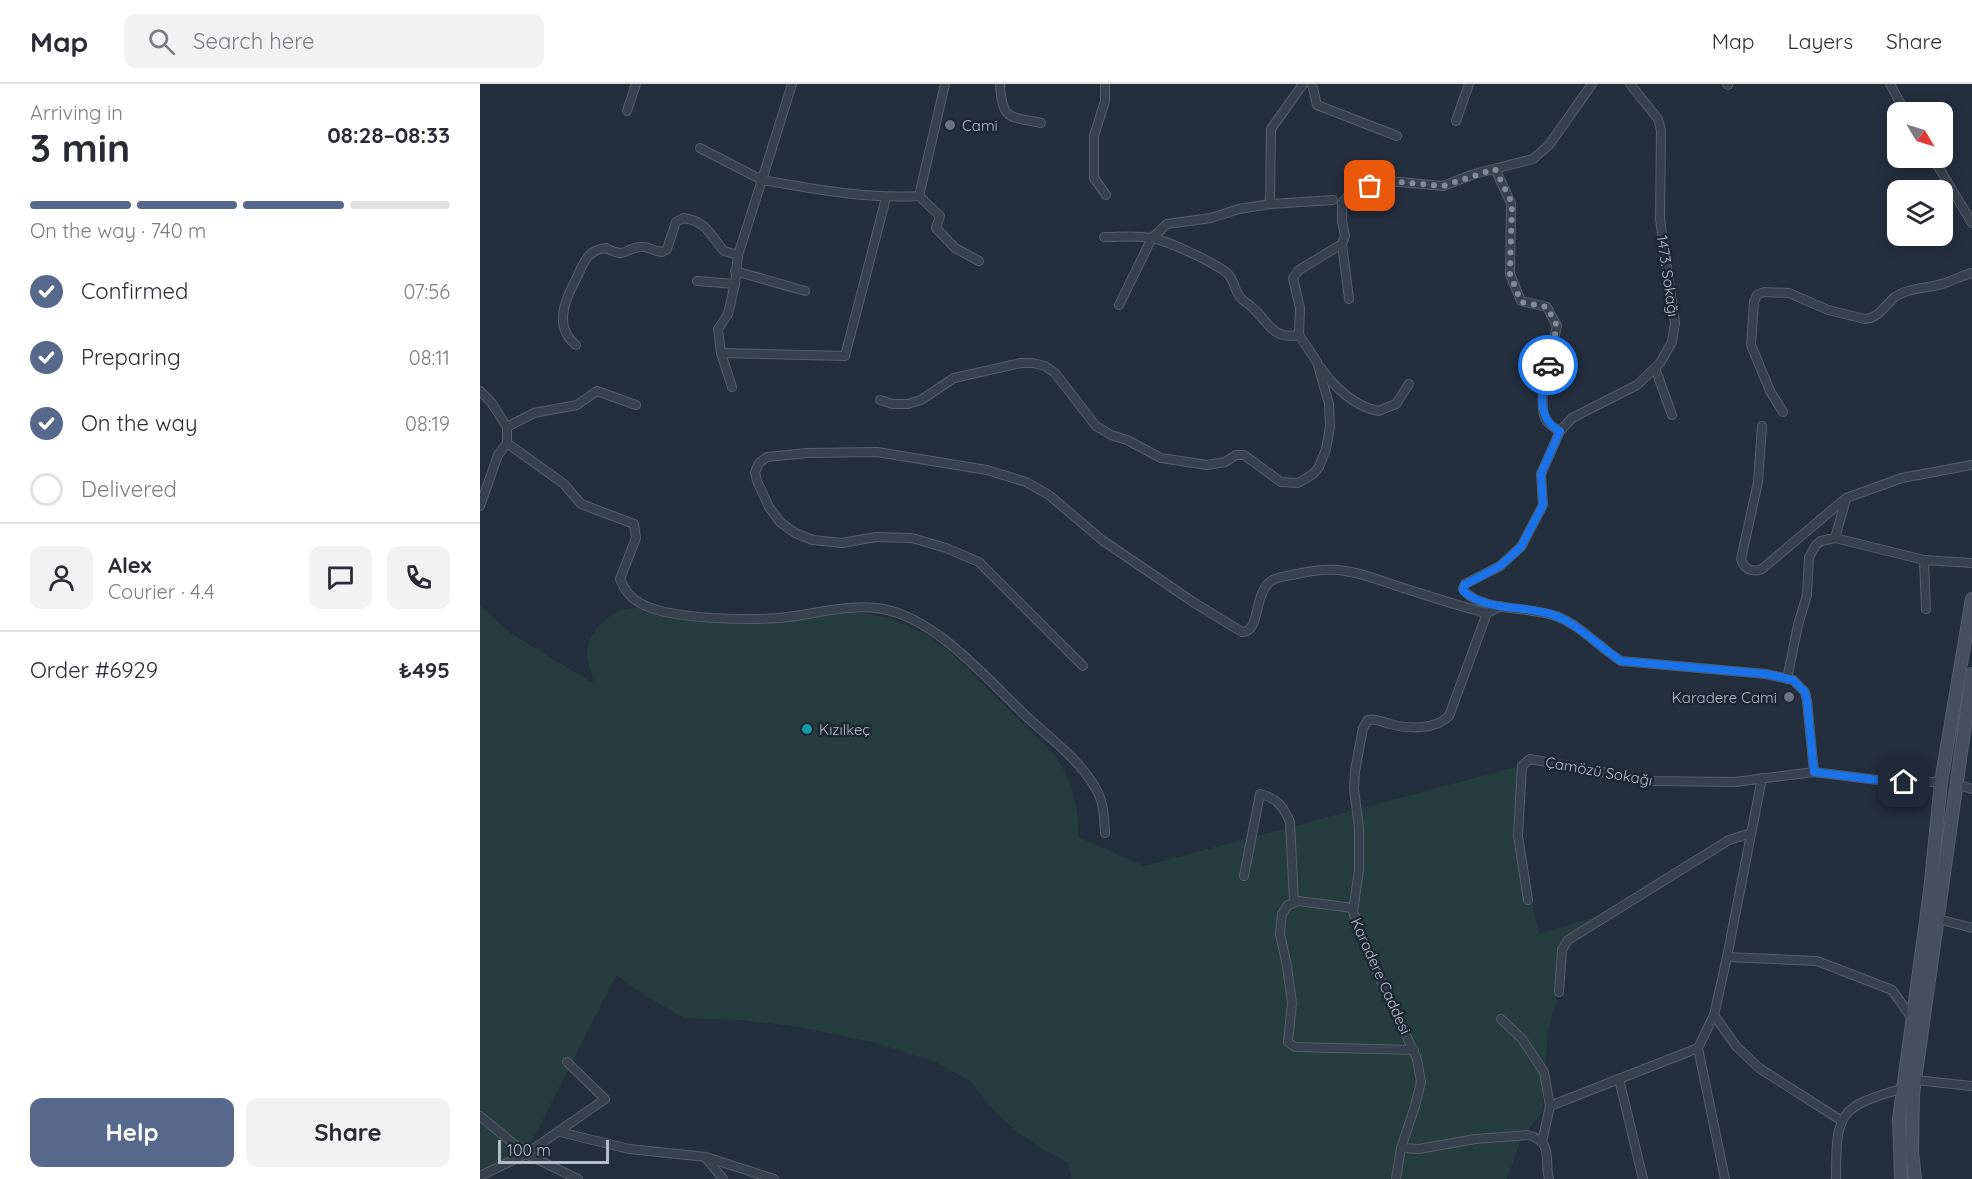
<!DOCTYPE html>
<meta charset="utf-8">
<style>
body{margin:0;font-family:Quicksand,sans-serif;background:#f2f2f3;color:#2b2b33;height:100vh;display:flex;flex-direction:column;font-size:22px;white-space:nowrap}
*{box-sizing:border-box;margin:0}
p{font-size:20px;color:#7c7c81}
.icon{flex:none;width:33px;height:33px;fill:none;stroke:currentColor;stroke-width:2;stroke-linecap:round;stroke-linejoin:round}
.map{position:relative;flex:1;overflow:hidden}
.details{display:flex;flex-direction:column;background:#fff;width:480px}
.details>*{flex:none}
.needle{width:39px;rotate:128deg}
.fabs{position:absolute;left:1407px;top:18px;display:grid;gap:12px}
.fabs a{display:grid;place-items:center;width:66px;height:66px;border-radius:12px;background:#fff;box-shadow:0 3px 15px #0003;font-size:30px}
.scale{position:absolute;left:18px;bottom:15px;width:111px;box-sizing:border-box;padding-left:6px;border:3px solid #b4bcc9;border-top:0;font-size:16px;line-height:21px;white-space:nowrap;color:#b4bcc9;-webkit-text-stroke:4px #1d2633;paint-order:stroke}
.pin{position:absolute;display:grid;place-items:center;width:51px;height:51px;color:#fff;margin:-26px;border-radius:12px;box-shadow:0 3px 9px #0006}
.courier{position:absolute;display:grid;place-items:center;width:60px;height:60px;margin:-30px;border:4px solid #1a73e8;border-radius:50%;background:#fff;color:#222;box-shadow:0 2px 8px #0007}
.headline em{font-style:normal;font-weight:700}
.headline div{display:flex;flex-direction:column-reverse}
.headline{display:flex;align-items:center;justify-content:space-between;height:102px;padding:0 30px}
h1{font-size:39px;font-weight:700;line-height:45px}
.bar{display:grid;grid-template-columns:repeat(4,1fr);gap:9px 6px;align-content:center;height:72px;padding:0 30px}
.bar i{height:8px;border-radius:4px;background:#e1e1e2}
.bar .selected{background:#56698c}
.bar p{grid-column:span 4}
.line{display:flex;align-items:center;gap:15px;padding:0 30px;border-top:2px solid #e1e1e2}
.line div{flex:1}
.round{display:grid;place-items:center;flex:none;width:63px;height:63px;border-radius:12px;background:#f2f2f3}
ol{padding:0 30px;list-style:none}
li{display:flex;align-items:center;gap:18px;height:66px}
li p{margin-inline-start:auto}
li .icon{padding:6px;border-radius:50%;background:#56698c;color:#fff;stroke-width:4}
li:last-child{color:#7c7c81}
li i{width:33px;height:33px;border:3px solid #e1e1e2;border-radius:50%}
.primary-button{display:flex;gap:12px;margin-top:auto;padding:12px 30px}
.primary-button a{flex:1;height:69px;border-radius:12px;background:#56698c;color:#fff;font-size:24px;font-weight:700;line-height:69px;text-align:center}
.primary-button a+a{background:#f2f2f3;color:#2b2b33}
header{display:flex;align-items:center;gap:36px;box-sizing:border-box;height:84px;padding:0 30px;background:#fff;border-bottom:2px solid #e1e1e2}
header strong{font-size:28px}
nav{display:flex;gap:33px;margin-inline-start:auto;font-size:21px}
.search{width:420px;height:54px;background:#f2f2f3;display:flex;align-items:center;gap:15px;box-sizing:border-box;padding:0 21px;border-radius:12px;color:#7c7c81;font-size:22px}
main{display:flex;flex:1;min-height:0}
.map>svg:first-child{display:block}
</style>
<header>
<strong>Map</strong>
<div class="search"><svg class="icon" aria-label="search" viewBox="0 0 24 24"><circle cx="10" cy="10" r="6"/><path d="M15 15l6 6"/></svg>Search here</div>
<nav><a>Map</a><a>Layers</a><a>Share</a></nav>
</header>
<main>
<section class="details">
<div class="headline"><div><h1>3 min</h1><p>Arriving in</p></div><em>08:28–08:33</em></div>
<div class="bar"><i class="selected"></i><i class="selected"></i><i class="selected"></i><i></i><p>On the way · 740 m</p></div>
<ol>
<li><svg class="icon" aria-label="check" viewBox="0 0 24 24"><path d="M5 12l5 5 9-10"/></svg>Confirmed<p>07:56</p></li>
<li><svg class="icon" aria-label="check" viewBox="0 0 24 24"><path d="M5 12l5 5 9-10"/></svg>Preparing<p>08:11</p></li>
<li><svg class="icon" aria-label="check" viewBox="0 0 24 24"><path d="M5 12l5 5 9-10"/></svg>On the way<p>08:19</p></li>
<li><i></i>Delivered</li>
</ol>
<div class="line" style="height:108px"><a class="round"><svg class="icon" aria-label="person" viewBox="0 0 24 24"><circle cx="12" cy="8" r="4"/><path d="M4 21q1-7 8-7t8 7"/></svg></a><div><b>Alex</b><p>Courier · 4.4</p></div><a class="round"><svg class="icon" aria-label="chat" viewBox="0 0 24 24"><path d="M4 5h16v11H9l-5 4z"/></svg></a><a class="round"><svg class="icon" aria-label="phone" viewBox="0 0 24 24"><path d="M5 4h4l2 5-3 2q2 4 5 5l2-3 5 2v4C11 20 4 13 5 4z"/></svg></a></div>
<div class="line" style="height:78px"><div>Order #6929</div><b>₺495</b></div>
<div class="primary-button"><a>Help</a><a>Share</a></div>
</section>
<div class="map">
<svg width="1492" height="1095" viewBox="0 0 1492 1095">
<rect width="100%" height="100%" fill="#242f3e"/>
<path fill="#263c3f" d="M0,522l32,28 81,49c0,-10 -7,-21 -6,-31 4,-26 27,-46 53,-44 8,1 15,4 23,6l139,4 58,-6 33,7 35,17 21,15 105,103c18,26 25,52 24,83l66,29 376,-100 -5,62 24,106 64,-19 -45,39 -2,4v45l-8,28 -6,80 -22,31 -13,37h-435l-5,-17 -25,-13 -23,-16 -22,-19 -27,-33 -35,-19 -59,-19 -76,-16 -58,-7 -58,-2 -35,-20 -33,-23 -93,184 -43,20z"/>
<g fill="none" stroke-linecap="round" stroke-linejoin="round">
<defs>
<g id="street">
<path d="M520,0c2,37 9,32 41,39"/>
<polyline points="625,0 625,17 614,52 614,94 626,111"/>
<polyline points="832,0 837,21 917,52"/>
<path d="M1150,0l28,35 3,11 -1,90 15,103 -3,19 -12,21 -23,22 -65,33 -12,13 -19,43 2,31 -22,42 -21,19 -35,18 -2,5c16,23 67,17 93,27 24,9 43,31 65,45l145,13 27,6 12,12 2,9 7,71"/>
<polyline points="1247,0 1248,1"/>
<polyline points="1410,0 1425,28"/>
<polyline points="147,27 156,0"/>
<polyline points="976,37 989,0"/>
<polyline points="220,64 282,96 312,0"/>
<polyline points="1453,74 1492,139"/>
<path d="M1015,85l16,34 -1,71 11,27 26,6 10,19c-5,21 -19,69 -13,89 2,8 9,12 16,16"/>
<polyline points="439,112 460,132 456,144 475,164 499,177"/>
<polyline points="790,120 791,45 823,0"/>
<path d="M624,153c15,0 32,-2 47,1 18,3 62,24 76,35 8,7 7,17 13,24 4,5 10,8 14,12 15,14 19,31 45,26"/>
<polyline points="862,160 869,215"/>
<polyline points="255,187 325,207"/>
<polyline points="217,197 255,200"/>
<polyline points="639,221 672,154 687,140 731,134 759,125 790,120 853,116"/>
<path d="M96,261c-22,-18 -12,-43 -1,-64 8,-15 10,-31 31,-33 23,12 19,-2 37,-1 7,0 12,5 19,5l5,-3 9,-27 7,-4c24,3 27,17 41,33l14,4"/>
<polyline points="241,269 365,272 406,114"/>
<path d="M841,284c13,19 33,38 57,43l18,-7 13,-20"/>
<polyline points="1175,284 1192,331"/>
<path d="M252,303l-11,-34 -3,-24 10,-15 7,-30 3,-29 24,-75c52,9 103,19 157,16l26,-112"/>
<path d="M0,307l11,11 16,25v16l57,41 17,20 53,20 2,14 -16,41c4,10 10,19 20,24 29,17 105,17 139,15 33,-3 71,-15 104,-9 54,10 105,71 144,108 24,22 53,43 69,72 8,13 8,29 9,44"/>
<polyline points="400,316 413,320 428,320 441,316 474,294 541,279 553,279 565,282 575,289 616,342 631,351 647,356 681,374 727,381 745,378 756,371 764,371 801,398 818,399 833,390 839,383 846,365 850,343 849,320 837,278 819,251 820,224 813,194 819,186 862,160 865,152 862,137 862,119 872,107 909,97 963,102 994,90 1053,75 1069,61 1112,0"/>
<path d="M1303,328l-13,-21 -19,-46 3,-43 3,-7 7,-3 25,1 39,17 37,9c14,-1 20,-14 30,-22 14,-10 34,-8 50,-14 9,-3 18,-8 27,-10"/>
<path d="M1282,342l-4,56 -17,77c3,10 11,14 21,10l84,-71 56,-20 70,-13"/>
<polyline points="27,343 54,329 97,321 117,307 156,321"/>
<polyline points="1366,415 1355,454 1444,476 1492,479"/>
<polyline points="0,422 18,371 27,359"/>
<polyline points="1444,476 1446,525"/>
<path d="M603,582l-104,-104 -33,-14 -34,-10 -36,-1 -34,6 -29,-3 -18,-7 -15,-11 -11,-15 -12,-26 -2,-9 4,-9 8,-6 40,-4 70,-1 110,18 39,12 23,13 53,45 91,62 49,30c19,0 11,-38 29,-51 8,-5 17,-5 26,-7 13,-3 28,-5 41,-4 21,2 41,10 62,17 29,9 58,19 87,26"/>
<polyline points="1307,595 1318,541 1327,511 1329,473 1336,461 1341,457 1355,454"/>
<polyline points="1476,700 1492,705"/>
<path d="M764,792l16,-82c17,4 23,12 30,28l4,80"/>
<polyline points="1048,816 1038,752 1042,682 1050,675 1171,697 1255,698 1334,688 1405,697 1461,698"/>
<polyline points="873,824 818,817 808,821 802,830 800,850 807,882 812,919 808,958 815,963 934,966"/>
<polyline points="1458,835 1492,844"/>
<polyline points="1247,873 1337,877 1412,906 1432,934"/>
<polyline points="1079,908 1082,866 1088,856 1249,756 1271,749"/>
<polyline points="1234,931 1256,962 1279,984 1362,1037"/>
<polyline points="1021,935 1042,955 1064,988 1070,1022"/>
<polyline points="1139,995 1163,1095"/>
<polyline points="1435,996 1492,1002"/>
<polyline points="0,1032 46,1070 98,1095"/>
<polyline points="80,1048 149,1065 226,1073 294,1095"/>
<polyline points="1062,1058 1070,1022 1218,964"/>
<path d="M921,1064l18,1 56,-10 53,-4c26,7 16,24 21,44"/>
<polyline points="226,1074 243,1095"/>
<polyline points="0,1092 46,1070 125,1015 87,978"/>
<path d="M916,1095l5,-31 14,-42 6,-24 -4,-23 -38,-83 -26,-64 6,-42v-42l-5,-39 1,-18 8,-43 5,-8c7,-2 14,2 22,4 19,5 45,6 59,-8l38,-103 14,-7"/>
<polyline points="1245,1095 1218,964 1234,931 1247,873 1282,694"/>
<path d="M1356,1095c0,-68 3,-72 68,-91"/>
</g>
<g id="secondary">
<polyline points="1421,1095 1419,1035 1450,807 1461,698 1492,515"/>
<polyline points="1435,1095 1432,1067 1433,1010 1492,590"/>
</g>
</defs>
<use href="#street" stroke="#565f6c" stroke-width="10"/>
<use href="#secondary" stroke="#565f6c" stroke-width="14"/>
<use href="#street" stroke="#38414e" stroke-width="8"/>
<use href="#secondary" stroke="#465061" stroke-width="12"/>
</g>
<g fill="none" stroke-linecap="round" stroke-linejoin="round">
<polyline stroke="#828b98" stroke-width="6" stroke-dasharray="0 10.8" points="890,102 909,97 963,102 1015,85 1032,119 1030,190 1041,218 1067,223 1077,242 1068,281"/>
<path stroke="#1a73e8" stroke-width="8" d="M1068,281c-6,23 -13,54 12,66l-19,43 2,31 -22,42 -21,19 -36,19 -1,6c26,22 63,13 93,25 25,10 43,31 65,45l145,13 27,6 12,12 2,9 7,71 71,9 19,1"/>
</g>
<g fill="#6b7280" stroke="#1d2633" stroke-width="2">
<circle cx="470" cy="41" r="6"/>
<circle cx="1309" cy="613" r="6"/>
</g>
<circle fill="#0f9aa8" stroke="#1d2633" stroke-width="2" cx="327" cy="645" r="6"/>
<g text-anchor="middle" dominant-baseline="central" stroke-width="5" stroke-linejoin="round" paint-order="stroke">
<g font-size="15" fill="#b4bcc9" stroke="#1d2633" text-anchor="start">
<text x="482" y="41">Cami</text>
<text x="1297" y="613" text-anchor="end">Karadere Cami</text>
<text x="339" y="645">Kızılkeç</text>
</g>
<g font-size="15" fill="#b4bcc9" stroke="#1d2633">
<text transform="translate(1188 192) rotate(82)">1473. Sokağı</text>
<text transform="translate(1119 687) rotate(10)">Çamözü Sokağı</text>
<text transform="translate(901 892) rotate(66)">Karadere Caddesi</text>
</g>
</g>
</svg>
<div class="fabs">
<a><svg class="needle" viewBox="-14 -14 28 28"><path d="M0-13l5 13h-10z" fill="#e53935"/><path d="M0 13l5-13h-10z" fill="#7c7c81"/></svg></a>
<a><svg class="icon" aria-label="layers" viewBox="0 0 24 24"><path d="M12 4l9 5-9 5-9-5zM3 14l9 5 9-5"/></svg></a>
</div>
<div class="scale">100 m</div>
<div class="pin" style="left:890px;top:102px;background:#ea580c"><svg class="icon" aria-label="bag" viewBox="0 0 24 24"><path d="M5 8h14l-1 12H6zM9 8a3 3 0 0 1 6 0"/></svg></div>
<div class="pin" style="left:1424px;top:698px;background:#1f2937"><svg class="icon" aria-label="home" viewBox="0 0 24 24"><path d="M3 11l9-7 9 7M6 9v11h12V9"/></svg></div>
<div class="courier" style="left:1068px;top:281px"><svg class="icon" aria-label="car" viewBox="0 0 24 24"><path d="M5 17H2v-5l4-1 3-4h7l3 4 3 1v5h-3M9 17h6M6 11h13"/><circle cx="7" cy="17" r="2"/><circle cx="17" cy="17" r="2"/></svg></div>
</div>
</main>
